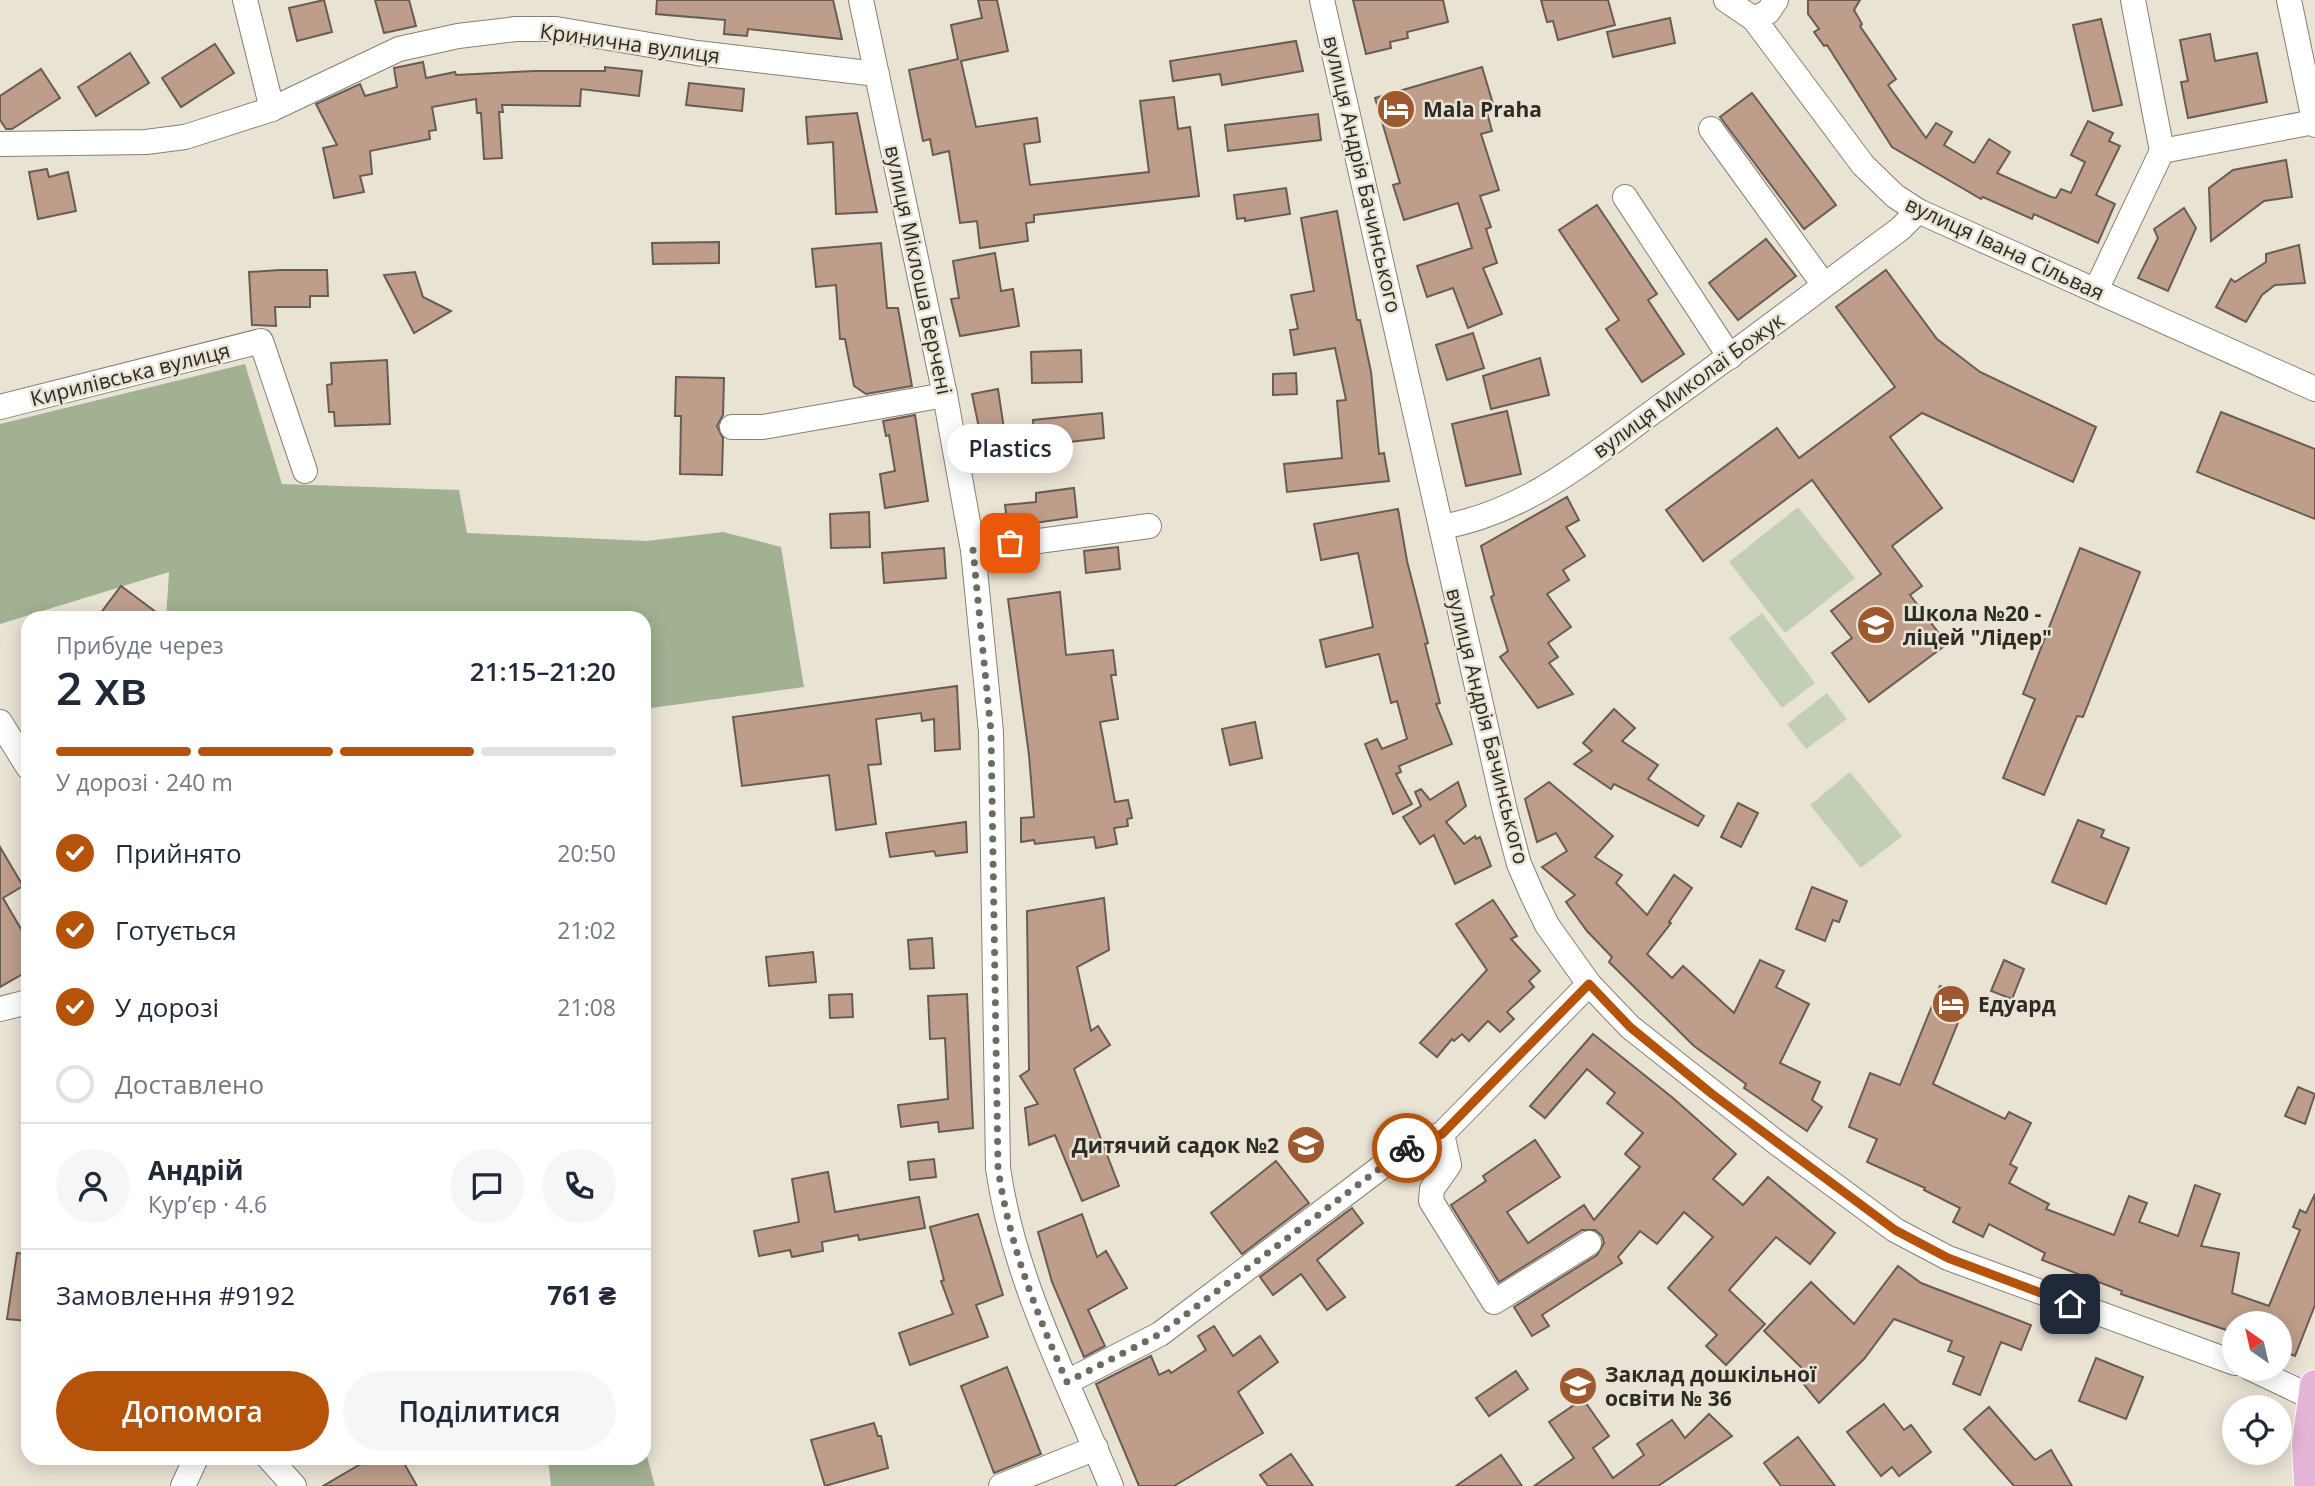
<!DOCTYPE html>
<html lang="uk">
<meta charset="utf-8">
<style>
body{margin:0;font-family:"Open Sans",sans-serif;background:#f6f6f7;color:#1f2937;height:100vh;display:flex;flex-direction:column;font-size:26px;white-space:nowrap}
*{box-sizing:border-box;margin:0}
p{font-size:23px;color:#747a83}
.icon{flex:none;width:38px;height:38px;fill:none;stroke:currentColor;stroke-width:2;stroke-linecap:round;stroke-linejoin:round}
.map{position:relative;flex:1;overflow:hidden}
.side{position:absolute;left:21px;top:611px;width:630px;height:854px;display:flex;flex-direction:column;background:#fff;border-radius:21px;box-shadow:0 4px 18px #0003}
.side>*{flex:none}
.needle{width:46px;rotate:326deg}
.fabs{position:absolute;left:2222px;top:1311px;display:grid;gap:14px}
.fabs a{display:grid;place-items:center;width:70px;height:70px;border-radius:50%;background:#fff;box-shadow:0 4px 18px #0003;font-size:35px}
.pin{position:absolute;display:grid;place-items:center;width:60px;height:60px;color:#fff;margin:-30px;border-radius:14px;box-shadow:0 4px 10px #0006}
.courier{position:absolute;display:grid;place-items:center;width:70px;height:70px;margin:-35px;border:5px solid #b45309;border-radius:50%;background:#fff;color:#222;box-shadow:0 2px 9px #0007}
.bubble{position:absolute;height:49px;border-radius:24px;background:#fff;box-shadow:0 4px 18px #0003;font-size:23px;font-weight:600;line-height:49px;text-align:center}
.headline em{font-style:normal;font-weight:600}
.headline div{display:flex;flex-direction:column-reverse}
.headline{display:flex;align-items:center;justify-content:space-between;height:119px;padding:0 35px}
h1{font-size:46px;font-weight:600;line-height:52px}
.bar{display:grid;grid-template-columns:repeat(4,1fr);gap:10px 7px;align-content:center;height:84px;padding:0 35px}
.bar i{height:9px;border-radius:5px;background:#e0e1e3}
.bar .on{background:#b45309}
.bar p{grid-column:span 4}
.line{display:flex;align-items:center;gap:18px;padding:0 35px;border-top:2px solid #e0e1e3}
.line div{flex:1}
.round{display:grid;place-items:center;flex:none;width:74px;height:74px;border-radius:37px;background:#f6f6f7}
ol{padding:0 35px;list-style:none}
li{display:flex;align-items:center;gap:21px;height:77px}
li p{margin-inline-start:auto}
li .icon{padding:7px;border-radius:50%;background:#b45309;color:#fff;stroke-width:4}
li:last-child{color:#747a83}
li i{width:38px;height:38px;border:4px solid #e0e1e3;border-radius:50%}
.cta{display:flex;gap:14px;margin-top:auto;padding:14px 35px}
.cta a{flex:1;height:80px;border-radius:42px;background:#b45309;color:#fff;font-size:28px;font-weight:600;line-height:80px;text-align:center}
.cta a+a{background:#f6f6f7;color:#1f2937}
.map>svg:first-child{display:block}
</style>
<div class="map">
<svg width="2315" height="1486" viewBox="0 0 2315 1486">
<rect width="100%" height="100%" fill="#e9e3d4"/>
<g fill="#c3cfb5">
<polygon points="1798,507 1855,578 1785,633 1729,562"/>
<polygon points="1762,613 1815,683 1782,708 1729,638"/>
<polygon points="1827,693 1847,719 1806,749 1787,724"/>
<polygon points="1850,772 1902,836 1861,868 1810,805"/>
</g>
<g fill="#a2b192">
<polygon points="245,364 282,484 459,490 467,533 647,541 723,532 781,547 804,687 644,709 644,618 166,618 169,572 0,624 0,424"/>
<polygon points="644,1445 655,1486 551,1486 548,1458 644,1458"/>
</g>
<g fill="#be9e8b" stroke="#695c54" stroke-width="2">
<polygon points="324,0 332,32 297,41 289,8"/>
<polygon points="375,0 409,0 416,26 384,33"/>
<polygon points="657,0 833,0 842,39 748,29 747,36 724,34 725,20 656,14"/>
<polygon points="978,0 997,0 1008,51 961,61 976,127 1037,118 1040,142 1024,144 1030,185 1149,172 1140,101 1174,97 1178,129 1190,127 1199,196 1034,215 1034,222 1026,223 1028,241 980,248 977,221 960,223 949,151 933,155 930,139 923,141 909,70 958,59 951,25 982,18"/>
<polygon points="1353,0 1443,0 1448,22 1407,32 1408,38 1390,42 1391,48 1366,54"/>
<polygon points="1541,0 1608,0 1615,25 1558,40 1553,21 1547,22"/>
<polygon points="1808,0 1860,0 1854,10 1862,24 1860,26 1896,79 1888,85 1926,138 1936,123 1952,132 1944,145 1974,163 1989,139 2010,152 1997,173 2051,197 2056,198 2061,189 2071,193 2085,162 2071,155 2088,121 2113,133 2109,141 2120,146 2096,195 2115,204 2098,243 2034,214 2032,219 1983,197 1981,199 1892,147 1827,45 1824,46 1814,32 1819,29 1808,14"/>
<polygon points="1670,18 1675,43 1613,57 1607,32"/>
<polygon points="2101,19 2122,105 2093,111 2073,25"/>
<polygon points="2210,34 2215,61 2257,53 2267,102 2188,118 2181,82 2188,81 2180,40"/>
<polygon points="1296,41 1303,71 1222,85 1220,74 1173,81 1170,61"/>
<polygon points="215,44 234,73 181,107 162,78"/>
<polygon points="130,53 149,83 96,116 78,87"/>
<polygon points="423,62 426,78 455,72 456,75 535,71 605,71 605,67 642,71 639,96 581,89 580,106 502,105 503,112 499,112 502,158 484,159 481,113 477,113 476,99 432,107 436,130 429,131 430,139 370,151 372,174 360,176 364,192 334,198 323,148 337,145 316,104 360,84 365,96 397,87 394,68"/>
<polygon points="1482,67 1494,107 1486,109 1492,131 1481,134 1499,190 1480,196 1491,227 1486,229 1497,263 1483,268 1502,314 1468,328 1453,288 1427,297 1417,266 1472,248 1458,203 1404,220 1393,185 1400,183 1375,98"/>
<polygon points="41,69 60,98 12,129 6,129 0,120 0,96"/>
<polygon points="689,83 744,89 742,111 686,105"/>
<polygon points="1752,93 1836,205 1804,229 1720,117"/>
<polygon points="857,113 877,212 836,214 833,142 808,144 806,117"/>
<polygon points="1318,114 1321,140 1228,151 1225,125"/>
<polygon points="2286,160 2292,197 2264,201 2211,241 2209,188 2233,170"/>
<polygon points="47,169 49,177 68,172 76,211 38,219 29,172"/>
<polygon points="1286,188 1290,214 1245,221 1245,218 1237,219 1234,195"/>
<polygon points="1597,205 1657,294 1648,300 1684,354 1642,382 1606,329 1619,320 1559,230"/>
<polygon points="2184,208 2196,228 2168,291 2138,278 2158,238 2154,229"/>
<polygon points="1337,211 1357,320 1360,320 1371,372 1379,454 1384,453 1389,481 1287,492 1284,464 1342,458 1337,401 1346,400 1335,348 1294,355 1290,330 1298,329 1291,295 1314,291 1301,218"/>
<polygon points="1766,239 1796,276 1738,320 1709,283"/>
<polygon points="719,242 719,263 653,264 652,243"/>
<polygon points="881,243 887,308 898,308 912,386 866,394 854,386 845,339 840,339 836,285 816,287 812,249"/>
<polygon points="2299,245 2305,283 2275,285 2262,295 2246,322 2216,307 2231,279 2235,282 2266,262 2266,254"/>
<polygon points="995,253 1001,291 1013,289 1019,326 960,336 951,299 959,298 953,261"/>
<polygon points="280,270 327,270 328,296 310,296 310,307 275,307 276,326 252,325 249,272"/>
<polygon points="1886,270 1937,339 1980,372 2096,427 2073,482 1922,413 1890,437 1942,508 1892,546 1922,586 1910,595 1947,644 1869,702 1832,653 1852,638 1831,611 1881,574 1812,480 1703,561 1666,510 1777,428 1799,458 1895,387 1836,307"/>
<polygon points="415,272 423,297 451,311 414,333 384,275"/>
<polygon points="1473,333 1484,368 1447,380 1436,345"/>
<polygon points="1081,350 1082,382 1032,383 1031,352"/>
<polygon points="1540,358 1549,395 1491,409 1483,376"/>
<polygon points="387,360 390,424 335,426 334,412 329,412 327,385 332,384 331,363"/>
<polygon points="1296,373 1297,394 1273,395 1273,374"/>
<polygon points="676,377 724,378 723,415 717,426 723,438 722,475 680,474 681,416 675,416"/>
<polygon points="998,389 1007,449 984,452 972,394"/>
<polygon points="1507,411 1521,474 1466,486 1452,424"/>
<polygon points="2221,412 2315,449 2315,519 2197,472"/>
<polygon points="1102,413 1104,438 1034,446 1033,420"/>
<polygon points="915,415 928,501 885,508 880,474 895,471 889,435 886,436 883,421"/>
<polygon points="1074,488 1077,517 1034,523 1034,527 1008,530 1005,505 1036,502 1036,493"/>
<polygon points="1567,497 1579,520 1566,527 1585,556 1563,570 1569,580 1547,594 1571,627 1548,643 1558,657 1549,663 1573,694 1538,708 1500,657 1508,651 1491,597 1494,595 1481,546"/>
<polygon points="1398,509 1407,561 1428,643 1425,644 1440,703 1436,704 1452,744 1399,766 1401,772 1396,774 1412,804 1393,814 1365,744 1377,739 1382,749 1407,739 1397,701 1391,703 1379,654 1326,667 1320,640 1373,627 1358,553 1321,560 1314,524"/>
<polygon points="869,512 870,547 831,548 830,514"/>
<polygon points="1118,547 1120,569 1086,573 1084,551"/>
<polygon points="944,548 946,578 884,583 882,553"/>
<polygon points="2080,548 2140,572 2083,717 2077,716 2044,795 2003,778 2035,699 2023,694"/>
<polygon points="121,586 164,618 97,618"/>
<polygon points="1060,592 1066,655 1113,650 1116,675 1111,675 1118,719 1100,722 1115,802 1128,800 1132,818 1127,819 1128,826 1114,828 1117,844 1096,848 1094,837 1035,844 1034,840 1021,842 1021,818 1034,817 1029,755 1008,599"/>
<polygon points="957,686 960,749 935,751 934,719 922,721 921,713 876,719 881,764 868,765 876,824 836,830 829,775 742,786 733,717"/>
<polygon points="1614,709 1635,728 1622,741 1658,765 1648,779 1704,816 1698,826 1614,784 1611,789 1574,764 1592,751 1583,743"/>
<polygon points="1255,722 1262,758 1230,765 1222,729"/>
<polygon points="1458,782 1466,806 1446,822 1464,844 1475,836 1476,839 1480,837 1491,866 1455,884 1434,835 1420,844 1403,817 1421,806 1415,792 1421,789 1430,800"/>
<polygon points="1549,782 1613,836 1595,857 1622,875 1616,883 1647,915 1674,875 1692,888 1669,922 1671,923 1647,954 1672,978 1683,966 1734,1013 1760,960 1784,971 1776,987 1809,1004 1780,1063 1820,1082 1812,1100 1822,1107 1807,1131 1744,1088 1746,1084 1694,1046 1609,962 1612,957 1587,931 1566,902 1575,895 1542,867 1567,851 1556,833 1537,842 1525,799"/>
<polygon points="1738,803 1758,813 1741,847 1721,837"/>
<polygon points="2078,820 2104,830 2101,837 2129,848 2106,904 2052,882"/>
<polygon points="966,822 967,852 936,856 934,851 890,857 886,833"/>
<polygon points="0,847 23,886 3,898 28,941 28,971 0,987"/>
<polygon points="1812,887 1847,901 1839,922 1833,920 1825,941 1796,929"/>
<polygon points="1104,898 1109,950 1077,967 1091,1031 1098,1026 1110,1045 1074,1069 1119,1186 1082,1201 1055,1135 1029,1145 1025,1108 1038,1104 1020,1076 1029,1070 1027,911"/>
<polygon points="1493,900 1517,936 1511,939 1540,971 1529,981 1534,987 1507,1012 1514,1019 1500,1032 1488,1021 1469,1041 1462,1034 1454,1041 1452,1039 1437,1057 1420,1043 1487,970 1456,924"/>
<polygon points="932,938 934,968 910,969 908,940"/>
<polygon points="813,952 816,982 769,986 766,957"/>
<polygon points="2004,960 2024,969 2012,999 1991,991"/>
<polygon points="1940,986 1968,998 1933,1084 2005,1119 2009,1112 2031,1123 2010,1164 2017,1168 2009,1183 2049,1204 2046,1209 2114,1235 2129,1196 2147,1203 2139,1222 2178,1236 2195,1185 2220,1194 2201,1246 2239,1253 2232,1293 2269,1306 2300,1230 2293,1227 2300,1210 2306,1213 2315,1194 2315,1305 2295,1356 2280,1350 2280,1323 2235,1323 2235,1333 2121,1294 2122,1291 2042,1260 2045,1253 1989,1224 1983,1237 1953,1222 1960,1208 1924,1190 1925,1188 1867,1162 1877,1139 1849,1127 1870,1073 1900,1085"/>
<polygon points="852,994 853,1017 830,1018 829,995"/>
<polygon points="967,994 973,1128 939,1132 938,1122 901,1127 898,1105 948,1099 945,1038 930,1039 928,996"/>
<polygon points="1593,1034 1673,1098 1736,1154 1713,1179 1743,1205 1768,1177 1835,1233 1810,1264 1776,1237 1729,1290 1765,1324 1726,1365 1706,1346 1717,1335 1668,1288 1713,1237 1684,1212 1657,1244 1640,1231 1618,1257 1622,1263 1542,1315 1549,1326 1532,1336 1514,1307 1597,1255 1604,1243 1602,1236 1595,1230 1582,1230 1499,1282 1451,1205 1486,1181 1483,1176 1535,1140 1560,1177 1507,1212 1528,1243 1584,1205 1594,1220 1640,1167 1625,1154 1643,1133 1607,1103 1615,1093 1587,1069 1545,1118 1530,1106"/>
<polygon points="2298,1087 2315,1094 2305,1124 2285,1116"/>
<polygon points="934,1159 936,1177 910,1180 908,1162"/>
<polygon points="1276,1161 1309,1203 1242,1254 1211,1213"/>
<polygon points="828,1172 835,1212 919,1197 925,1228 859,1240 858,1235 822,1242 823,1251 792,1257 790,1250 759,1256 754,1231 799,1222 792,1179"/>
<polygon points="1352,1208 1363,1223 1317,1260 1345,1297 1327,1310 1301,1274 1273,1295 1260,1277"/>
<polygon points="978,1214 1003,1295 976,1305 988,1337 910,1365 899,1333 953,1314 941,1281 944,1280 930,1227"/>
<polygon points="1082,1214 1097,1257 1106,1251 1127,1288 1088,1310 1105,1346 1084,1357 1052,1282 1038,1232"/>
<polygon points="17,1253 28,1254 28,1321 7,1319"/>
<polygon points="1898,1266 1921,1283 2031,1325 2021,1350 2001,1342 1980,1395 1953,1384 1964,1357 1948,1351 1952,1341 1894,1319 1864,1359 1819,1403 1802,1382 1809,1375 1764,1331 1811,1282 1854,1324"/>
<polygon points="1214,1326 1233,1356 1260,1336 1278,1362 1238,1392 1263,1433 1174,1486 1139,1486 1096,1384 1151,1356 1159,1375 1169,1370 1171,1373 1206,1350 1198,1336"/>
<polygon points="2096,1358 2143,1377 2126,1419 2079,1401"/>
<polygon points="1007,1367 1041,1454 994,1473 961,1386"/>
<polygon points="1516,1371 1528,1389 1489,1416 1476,1398"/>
<polygon points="1583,1399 1609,1436 1593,1448 1613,1478 1644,1455 1637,1444 1672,1420 1685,1438 1709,1414 1732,1436 1658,1486 1534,1486 1574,1458 1549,1422"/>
<polygon points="1884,1404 1904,1430 1911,1425 1931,1452 1899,1476 1892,1467 1881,1476 1847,1432"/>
<polygon points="1989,1407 2035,1460 2051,1450 2072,1486 2014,1486 1964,1429"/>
<polygon points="874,1423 878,1436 881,1436 888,1468 825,1486 811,1440"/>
<polygon points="1798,1437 1835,1486 1781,1486 1764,1463"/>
<polygon points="1291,1454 1313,1486 1268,1486 1260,1475"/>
<polygon points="1501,1455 1522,1486 1456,1486"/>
<polygon points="371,1458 401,1458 417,1486 323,1486"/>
</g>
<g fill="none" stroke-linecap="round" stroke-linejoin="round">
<defs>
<g id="minor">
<polyline points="245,0 272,109"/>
<path d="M861,0l84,395 28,155 18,182 7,436c16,113 70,213 113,318"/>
<polyline points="1322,0 1505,811 1519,864 1532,894 1547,925 1589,984 1630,1027 1777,1143 1895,1230 1948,1258 2235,1363"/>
<polyline points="1726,0 1754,19 1863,165 1895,196 1918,211 2315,389"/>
<polyline points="2289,0 2315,125"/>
<polyline points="1754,19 1768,12 1776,0"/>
<polyline points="1711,129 1824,285"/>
<polyline points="0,144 146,142 185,137 272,109 399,49 458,36 516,29 556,29 697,53 877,74"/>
<polyline points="2162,151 2314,122"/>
<polyline points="1625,197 1730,357"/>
<polyline points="2096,290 2162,151 2133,0"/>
<polyline points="0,407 261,341 305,471"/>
<polyline points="732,427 763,427 945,395"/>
<path d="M1441,527c85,-14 152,-72 220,-121 81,-58 159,-118 239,-177l18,-18"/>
<polyline points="973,550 1149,526"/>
<polyline points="0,722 28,767"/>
<polyline points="0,1009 28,1002"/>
<polyline points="1442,1134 1449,1165 1432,1189 1431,1201 1494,1302 1589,1243"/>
<polyline points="2250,1368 2311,1397"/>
<polyline points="1067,1382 1160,1334 1408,1147 1442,1134 1589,984"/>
<polyline points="269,1458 294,1486"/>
<polyline points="183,1486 196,1458"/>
<polyline points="1001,1486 1096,1448"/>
</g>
<polyline id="major" points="2309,1486 2307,1443 2315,1385"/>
</defs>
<use href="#minor" stroke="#858072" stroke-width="26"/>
<use href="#major" stroke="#fff" stroke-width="32"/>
<use href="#minor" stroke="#fff" stroke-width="24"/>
<use href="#major" stroke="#e5b5d9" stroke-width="30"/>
</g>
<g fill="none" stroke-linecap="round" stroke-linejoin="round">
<path stroke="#6f6b63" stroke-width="7" stroke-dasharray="0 12.6" d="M1010,543l-37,7 18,182 7,436c11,76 38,144 69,214l93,-48 247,-186"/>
<polyline stroke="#b45309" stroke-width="9" points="1407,1148 1442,1134 1589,984 1630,1027 1712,1094 1895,1230 1948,1258 2070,1304"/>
</g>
<defs>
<symbol id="hotel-disc" viewBox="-11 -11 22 22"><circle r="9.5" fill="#9e592e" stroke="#e9e3d4"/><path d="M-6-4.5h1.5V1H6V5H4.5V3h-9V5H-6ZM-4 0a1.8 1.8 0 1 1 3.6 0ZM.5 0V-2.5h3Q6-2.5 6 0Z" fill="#fff"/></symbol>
<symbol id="school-disc" viewBox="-11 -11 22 22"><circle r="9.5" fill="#9e592e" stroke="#e9e3d4"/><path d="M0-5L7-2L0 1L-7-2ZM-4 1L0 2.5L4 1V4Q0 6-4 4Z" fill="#fff"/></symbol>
</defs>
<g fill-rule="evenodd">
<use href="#hotel-disc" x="1374" y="87" width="44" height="44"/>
<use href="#school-disc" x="1854" y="603" width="44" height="44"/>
<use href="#hotel-disc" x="1929" y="982" width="44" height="44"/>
<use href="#school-disc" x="1284" y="1123" width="44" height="44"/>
<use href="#school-disc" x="1556" y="1364" width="44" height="44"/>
</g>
<g text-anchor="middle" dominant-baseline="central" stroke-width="5" stroke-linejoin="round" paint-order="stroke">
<g font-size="21" fill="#2d2b26" stroke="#e9e3d4">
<text transform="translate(630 43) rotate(8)">Кринична вулиця</text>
<text transform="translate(1363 174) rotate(77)">вулиця Андрія Бачинського</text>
<text transform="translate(2005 248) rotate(25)">вулиця Івана Сільвая</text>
<text transform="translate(919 270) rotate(78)">вулиця Міклоша Берчені</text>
<text transform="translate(130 374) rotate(-14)">Кирилівська вулиця</text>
<text transform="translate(1688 385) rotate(-36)">вулиця Миколаї Божук</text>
<text transform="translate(1488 726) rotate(76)">вулиця Андрія Бачинського</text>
</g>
<g font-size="21" font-weight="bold" fill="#2d2b26" stroke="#e9e3d4" text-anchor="start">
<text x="1423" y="109">Mala Praha</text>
<text x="1903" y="613">Школа №20 -<tspan x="1903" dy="24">ліцей "Лідер"</tspan></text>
<text x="1978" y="1004">Едуард</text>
<text x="1279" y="1145" text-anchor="end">Дитячий садок №2</text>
<text x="1605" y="1374">Заклад дошкільної<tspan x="1605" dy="24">освіти № 36</tspan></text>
</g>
</g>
</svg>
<div class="fabs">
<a><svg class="needle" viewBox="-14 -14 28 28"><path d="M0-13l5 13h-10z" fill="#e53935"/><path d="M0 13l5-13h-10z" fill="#747a83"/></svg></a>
<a><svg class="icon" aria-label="locate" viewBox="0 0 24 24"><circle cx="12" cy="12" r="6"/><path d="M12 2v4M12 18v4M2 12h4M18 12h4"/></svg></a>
</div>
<div class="pin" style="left:1010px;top:543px;background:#ea580c"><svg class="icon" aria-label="bag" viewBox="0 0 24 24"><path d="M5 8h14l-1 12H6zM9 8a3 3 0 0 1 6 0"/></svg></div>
<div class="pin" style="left:2070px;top:1304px;background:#1f2937"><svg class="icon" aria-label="home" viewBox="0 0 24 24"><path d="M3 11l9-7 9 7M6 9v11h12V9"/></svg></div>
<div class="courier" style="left:1407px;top:1148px"><svg class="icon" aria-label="bike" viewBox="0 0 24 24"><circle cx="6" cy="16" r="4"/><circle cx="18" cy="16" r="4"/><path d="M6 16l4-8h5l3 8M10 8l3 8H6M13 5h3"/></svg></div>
<div class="bubble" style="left:947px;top:424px;width:126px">Plastics</div>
<section class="side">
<div class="headline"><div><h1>2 хв</h1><p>Прибуде через</p></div><em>21:15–21:20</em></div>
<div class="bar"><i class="on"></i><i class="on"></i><i class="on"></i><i></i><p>У дорозі · 240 m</p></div>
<ol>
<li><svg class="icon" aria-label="check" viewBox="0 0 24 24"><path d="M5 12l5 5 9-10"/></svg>Прийнято<p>20:50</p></li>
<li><svg class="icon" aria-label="check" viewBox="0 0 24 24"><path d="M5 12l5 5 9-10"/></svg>Готується<p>21:02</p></li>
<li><svg class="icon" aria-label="check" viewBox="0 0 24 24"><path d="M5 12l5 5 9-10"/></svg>У дорозі<p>21:08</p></li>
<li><i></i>Доставлено</li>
</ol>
<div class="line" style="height:126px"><a class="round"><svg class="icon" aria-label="person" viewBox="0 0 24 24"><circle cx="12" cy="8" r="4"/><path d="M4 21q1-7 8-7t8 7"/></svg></a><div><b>Андрій</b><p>Кур’єр · 4.6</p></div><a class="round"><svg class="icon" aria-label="chat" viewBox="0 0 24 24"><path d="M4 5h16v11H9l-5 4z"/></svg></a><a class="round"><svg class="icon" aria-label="phone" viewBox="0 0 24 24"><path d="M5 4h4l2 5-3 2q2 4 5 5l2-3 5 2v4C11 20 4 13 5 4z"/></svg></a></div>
<div class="line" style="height:91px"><div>Замовлення #9192</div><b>761 ₴</b></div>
<div class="cta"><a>Допомога</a><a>Поділитися</a></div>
</section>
</div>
